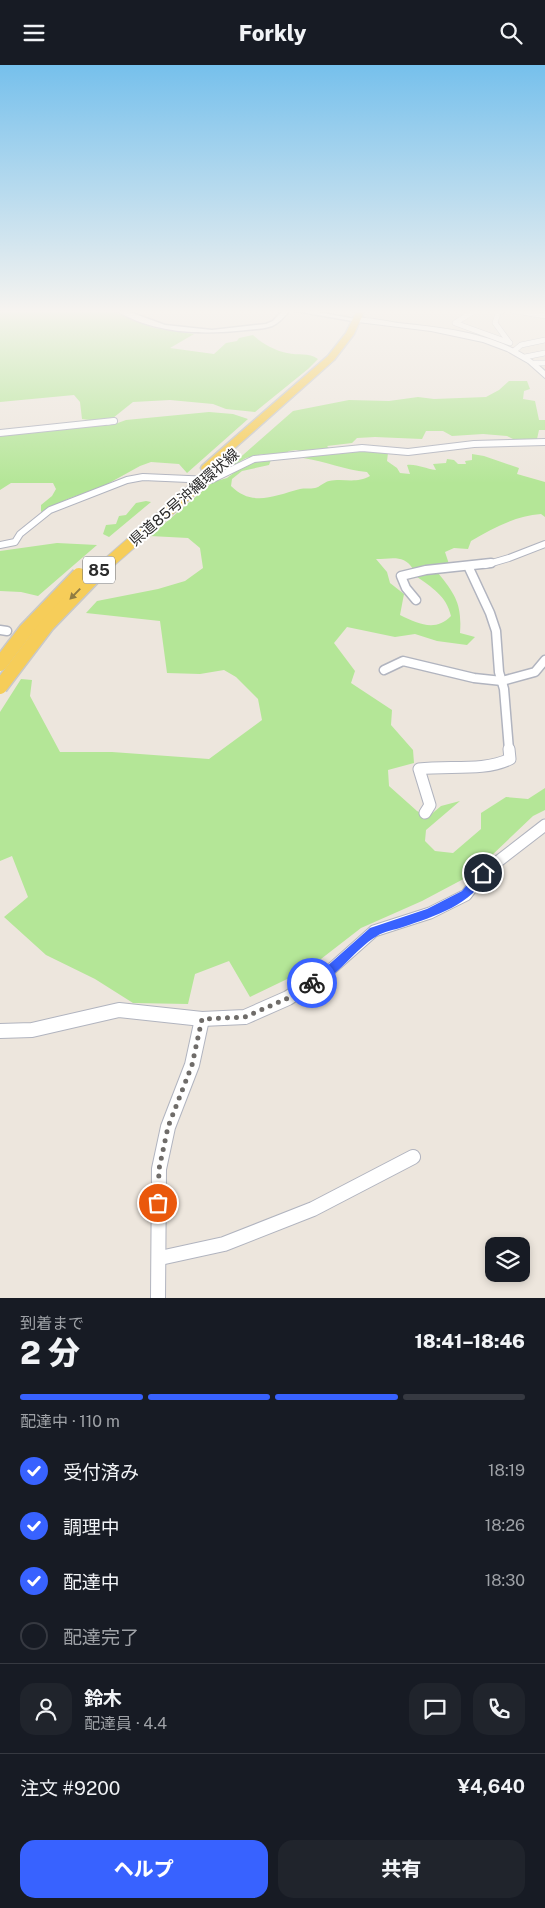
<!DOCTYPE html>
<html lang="ja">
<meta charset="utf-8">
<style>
body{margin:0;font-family:"Public Sans","Noto Sans JP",sans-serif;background:#20242c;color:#f1f3f6;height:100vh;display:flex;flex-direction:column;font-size:19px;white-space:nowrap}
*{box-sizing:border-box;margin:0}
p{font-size:16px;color:#9ea1a6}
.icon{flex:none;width:28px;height:28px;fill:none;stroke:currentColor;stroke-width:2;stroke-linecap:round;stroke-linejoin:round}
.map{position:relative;height:1233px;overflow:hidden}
.panel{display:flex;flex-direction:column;background:#171b24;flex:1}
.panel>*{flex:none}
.controls{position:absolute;left:485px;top:1172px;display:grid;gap:10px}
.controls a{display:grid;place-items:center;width:45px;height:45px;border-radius:10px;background:#171b24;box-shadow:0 2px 8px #0003;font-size:25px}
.pin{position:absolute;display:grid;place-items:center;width:42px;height:42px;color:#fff;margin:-21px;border:2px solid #fff;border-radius:50%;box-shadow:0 1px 5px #0007}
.courier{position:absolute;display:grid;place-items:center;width:50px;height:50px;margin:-25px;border:4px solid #3862ff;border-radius:50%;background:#fff;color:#222;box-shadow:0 1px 6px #0007}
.overview em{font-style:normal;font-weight:800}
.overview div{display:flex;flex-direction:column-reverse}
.overview{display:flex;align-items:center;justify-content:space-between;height:85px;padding:0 20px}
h1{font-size:32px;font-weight:800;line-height:38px}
.bar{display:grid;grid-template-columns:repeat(4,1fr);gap:8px 5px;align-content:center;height:60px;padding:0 20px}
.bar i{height:6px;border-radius:4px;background:#363941}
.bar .current{background:#3862ff}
.bar p{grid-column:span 4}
.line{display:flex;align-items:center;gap:12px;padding:0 20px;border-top:1px solid #363941}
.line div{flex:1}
.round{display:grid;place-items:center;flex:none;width:52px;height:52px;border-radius:15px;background:#20242c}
ol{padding:0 20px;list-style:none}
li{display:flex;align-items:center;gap:15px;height:55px}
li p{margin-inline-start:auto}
li .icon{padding:5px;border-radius:50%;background:#3862ff;color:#fff;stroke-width:4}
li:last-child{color:#9ea1a6}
li i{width:28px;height:28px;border:2px solid #363941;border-radius:50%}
.cta{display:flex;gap:10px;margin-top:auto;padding:10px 20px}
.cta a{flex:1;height:58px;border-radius:15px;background:#3862ff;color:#fff;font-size:20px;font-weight:800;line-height:58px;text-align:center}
.cta a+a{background:#20242c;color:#f1f3f6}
header{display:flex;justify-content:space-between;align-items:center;height:65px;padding:0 20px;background:#171b24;font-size:22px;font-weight:800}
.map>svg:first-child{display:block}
</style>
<header><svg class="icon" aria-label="menu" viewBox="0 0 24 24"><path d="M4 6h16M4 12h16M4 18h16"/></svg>Forkly<svg class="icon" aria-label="search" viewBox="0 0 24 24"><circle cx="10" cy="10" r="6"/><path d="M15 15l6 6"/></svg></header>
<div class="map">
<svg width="545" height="1233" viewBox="0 0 545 1233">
<rect width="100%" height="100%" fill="#ede6dd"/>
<g fill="#b4e697">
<path d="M0,245h109l45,18 40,6 -24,14 44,6 12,-11 11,-2 2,-3 14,-3c8,8 23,16 34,18 12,3 21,-1 31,6l-10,10 -53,43 -29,-3 -13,-5 -43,-4 -37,2 -20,16 -16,3 -15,-2 -2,-17 -6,-7 -74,7z"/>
<polygon points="509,316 527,316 530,324 524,326 523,334 535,336 539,355 545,355 545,365 539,365 537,374 515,375 507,371 483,369 452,371 443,366 426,366 422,374 375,372 357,373 352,378 327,381 332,386 312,388 296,385 289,386 283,390 263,389 246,393 227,404 293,346 349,335 389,336 418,332 434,334 486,332 499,325"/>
<polygon points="209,347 233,349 248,354 187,408 179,399 151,397 140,401 102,422 70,433 41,447 41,440 52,431 56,424 53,418 11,418 0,425 0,366 57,359 81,362 115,359 126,355"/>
<path d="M354,385l34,3 -1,8 10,7 3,5 10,1 -3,-9c11,-1 18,4 29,5l-3,-6 13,-1 1,-4 7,1 4,4h8l-1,-3 7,-1v-6l12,2 35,12 -2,6 28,8v35l-4,-3c-26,2 -48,14 -70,27l-3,8 -14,-1 -9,4 4,12 -36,5c-9,-15 -22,-10 -37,-10l11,13 3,11 14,11 -4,21c18,9 36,17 51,1 -5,-21 -19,-28 -35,-40l22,-3c18,22 24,32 22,60l15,4 -8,8 -30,-4 -22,-7 -20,3 -48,-10 -13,16 21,28 -4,12 41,27 -1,15 22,25 1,13 -26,7 1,16 28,25 11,6 13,-11 19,-5 -34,29 -1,11 10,10 18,2 28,-24v-16l25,-16 22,2 17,-11v22l-12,6 -62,59 -49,26 -61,27 -53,41 -58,28 -21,-36 -34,13 -7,30 -55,-1 -38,-24 -49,-24 -42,-38 24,-20 -16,-41 -12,5v-149l21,-33 11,1 -2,16 30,56h52l97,7 53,-39 -4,-21 -22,-22 -12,-7 -24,4 -33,-1 -7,-52 -74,-8 11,-12 61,-12 27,-8 18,-13 -3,-20 -12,-10 -38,-2 63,-54 14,-4 20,-15 24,-3 -2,5 -27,6 -10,8 -1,7c21,21 43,10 69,3 4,-1 10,0 15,-1 5,-1 9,-6 14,-7 15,-3 27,3 41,-5l-3,-4c-22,-2 -42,-11 -64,-14z"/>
<polygon points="146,436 151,437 109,472 103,469 106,460 116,459 119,451 126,450 136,438"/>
<polygon points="57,478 97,480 38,531 21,527 0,526 0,486"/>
</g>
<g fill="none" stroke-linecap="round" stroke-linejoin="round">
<defs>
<g id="minor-far4">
<polyline points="476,245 455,258 510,278"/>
<polyline points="504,245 498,248 495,258 509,277"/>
<polyline points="511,245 545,251"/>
<polyline points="514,286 521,280 545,275"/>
<polyline points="525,292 545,288"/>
<polyline points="534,298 545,298"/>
<polyline points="108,357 114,356"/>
</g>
<g id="minor-far3">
<polyline points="0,368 114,356"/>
<polyline points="0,480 15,477 20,469 50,445 127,415 143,412 211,415 254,394 362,383 408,387 474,379 545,377"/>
<polyline points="485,500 509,493 545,479"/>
</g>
<g id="minor-far2">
<polyline points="469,503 490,548 496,566 499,607 504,624 509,685"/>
<polyline points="416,535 406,523 401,511 426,505 491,498"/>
<polyline points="0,565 7,566"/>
<polyline points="384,605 403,596 474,613 502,616 535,607 545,595"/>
</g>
<g id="minor-far1">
<path d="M425,748l5,-8 -11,-36c29,-4 64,3 91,-10l-1,-10"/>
<polyline points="301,924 329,906 374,866 430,848 466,830 483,808 545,760"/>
</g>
<g id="minor">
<polyline points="0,966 32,965 119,945 202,954 245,952 288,933 303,923"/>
<polyline points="160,1193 224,1179 313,1144 413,1092"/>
<polyline points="158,1233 159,1104 168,1062 192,1000 202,954"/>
</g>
<path id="tertiary" d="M115,245h9l41,15 47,5 54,-6 7,-3 10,-11h23l55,10 -3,2 -68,-12c-5,6 -11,13 -18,16 -8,3 -17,3 -26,4 -43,5 -92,4 -131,-20z"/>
<path id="secondary" d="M355,253c14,-1 29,3 43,5 50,5 110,11 147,48v7l-17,-15 -21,-12 -24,-9 -52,-11 -73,-9 -4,-2z"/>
<polygon id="primary" points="357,245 365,245 354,269 334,295 210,405 202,405 201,403 202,401 328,291 346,268"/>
</defs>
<use href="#minor-far4" stroke="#b1b4bf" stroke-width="6"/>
<use href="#minor-far3" stroke="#b1b4bf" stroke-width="8"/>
<use href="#minor-far2" stroke="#b1b4bf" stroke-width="11"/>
<use href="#minor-far1" stroke="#b1b4bf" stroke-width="13"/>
<use href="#minor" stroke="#b1b4bf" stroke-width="16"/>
<use href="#tertiary" stroke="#b1b4bf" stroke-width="3"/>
<use href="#secondary" stroke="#b1b4bf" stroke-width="2"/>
<use href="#primary" stroke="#c8c8c8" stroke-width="3"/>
<use href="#minor-far4" stroke="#fff" stroke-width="5"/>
<use href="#minor-far3" stroke="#fff" stroke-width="6"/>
<use href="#minor-far2" stroke="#fff" stroke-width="8"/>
<use href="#minor-far1" stroke="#fff" stroke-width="11"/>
<use href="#minor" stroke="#fff" stroke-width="14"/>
<use href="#tertiary" fill="#fff" fill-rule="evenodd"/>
<use href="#secondary" fill="#fff" fill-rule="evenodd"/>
<use href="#primary" fill="#f6cd59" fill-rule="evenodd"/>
<defs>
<polyline id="primary-bridge-far1" points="106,500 216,404"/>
<g id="primary-bridge">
<polyline points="0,599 26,565 79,510"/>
<polyline points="0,622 47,560 107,498"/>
</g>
</defs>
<use href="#primary-bridge-far1" stroke="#c8c8c8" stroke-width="13" stroke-linecap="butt"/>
<use href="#primary-bridge" stroke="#c8c8c8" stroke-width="17" stroke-linecap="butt"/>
<use href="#primary-bridge-far1" stroke="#f6cd59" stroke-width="11"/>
<use href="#primary-bridge" stroke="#f6cd59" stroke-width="14"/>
</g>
<defs><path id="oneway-solid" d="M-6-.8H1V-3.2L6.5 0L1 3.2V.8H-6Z" transform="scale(1.25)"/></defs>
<use fill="#907c42" href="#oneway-solid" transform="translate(75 529) rotate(134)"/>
<linearGradient id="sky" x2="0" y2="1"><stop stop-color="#76c0ec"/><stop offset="0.59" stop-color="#f7f4f0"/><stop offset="1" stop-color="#f7f4f0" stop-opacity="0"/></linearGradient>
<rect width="545" height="418" fill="url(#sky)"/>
<path fill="#3862ff" d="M483,804l5,4c-16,32 -53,43 -85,54 -8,3 -19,4 -26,9 -24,14 -39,42 -65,52l-4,-1 -2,-4 2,-4 17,-11 45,-40 57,-19 35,-18 17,-21z"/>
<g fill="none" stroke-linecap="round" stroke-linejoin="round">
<polyline stroke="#6f6c69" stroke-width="5" stroke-dasharray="0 9" points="158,1138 159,1104 168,1062 192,1000 202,954 245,952 288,933 312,918"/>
</g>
<g text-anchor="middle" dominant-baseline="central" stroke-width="4" stroke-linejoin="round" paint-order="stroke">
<g font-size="15" fill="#2b2b2b" stroke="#fff">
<text transform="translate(184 432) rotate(-41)">県道85号沖縄環状線</text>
</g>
<rect fill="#fff" stroke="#6b6b6b" stroke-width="1" x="83" y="491.5" width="32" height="27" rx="4"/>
<g font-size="16" font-weight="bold" fill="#2b2b2b">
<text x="99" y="505">85</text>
</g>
</g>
</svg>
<div class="controls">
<a><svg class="icon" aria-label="layers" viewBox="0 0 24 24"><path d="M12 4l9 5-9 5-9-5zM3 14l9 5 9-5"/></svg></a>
</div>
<div class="pin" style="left:158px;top:1138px;background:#ea580c"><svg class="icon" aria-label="bag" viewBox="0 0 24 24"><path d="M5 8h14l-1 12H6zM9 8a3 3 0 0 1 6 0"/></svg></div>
<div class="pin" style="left:483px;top:808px;background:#1f2937"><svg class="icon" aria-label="home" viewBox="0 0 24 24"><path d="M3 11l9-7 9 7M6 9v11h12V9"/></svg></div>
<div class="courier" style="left:312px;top:918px"><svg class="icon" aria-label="bike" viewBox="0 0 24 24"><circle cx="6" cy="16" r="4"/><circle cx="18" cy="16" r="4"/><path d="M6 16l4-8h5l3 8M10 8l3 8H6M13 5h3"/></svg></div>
</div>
<section class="panel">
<div class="overview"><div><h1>2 分</h1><p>到着まで</p></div><em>18:41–18:46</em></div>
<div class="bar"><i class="current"></i><i class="current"></i><i class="current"></i><i></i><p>配達中 · 110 m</p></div>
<ol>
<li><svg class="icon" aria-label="check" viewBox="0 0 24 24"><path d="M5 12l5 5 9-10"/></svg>受付済み<p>18:19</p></li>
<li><svg class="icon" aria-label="check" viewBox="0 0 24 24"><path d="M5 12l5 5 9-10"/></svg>調理中<p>18:26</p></li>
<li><svg class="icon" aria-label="check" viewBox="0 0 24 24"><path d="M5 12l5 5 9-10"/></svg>配達中<p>18:30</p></li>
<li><i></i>配達完了</li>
</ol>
<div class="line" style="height:90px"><a class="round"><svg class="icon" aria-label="person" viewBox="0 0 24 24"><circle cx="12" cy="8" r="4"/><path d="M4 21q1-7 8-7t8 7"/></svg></a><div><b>鈴木</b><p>配達員 · 4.4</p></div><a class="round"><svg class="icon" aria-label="chat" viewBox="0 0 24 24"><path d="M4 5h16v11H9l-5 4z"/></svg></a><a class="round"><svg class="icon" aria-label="phone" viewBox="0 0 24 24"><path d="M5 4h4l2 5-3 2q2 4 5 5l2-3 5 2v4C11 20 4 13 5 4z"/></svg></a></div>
<div class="line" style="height:65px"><div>注文 #9200</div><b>¥4,640</b></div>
<div class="cta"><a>ヘルプ</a><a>共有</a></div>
</section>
